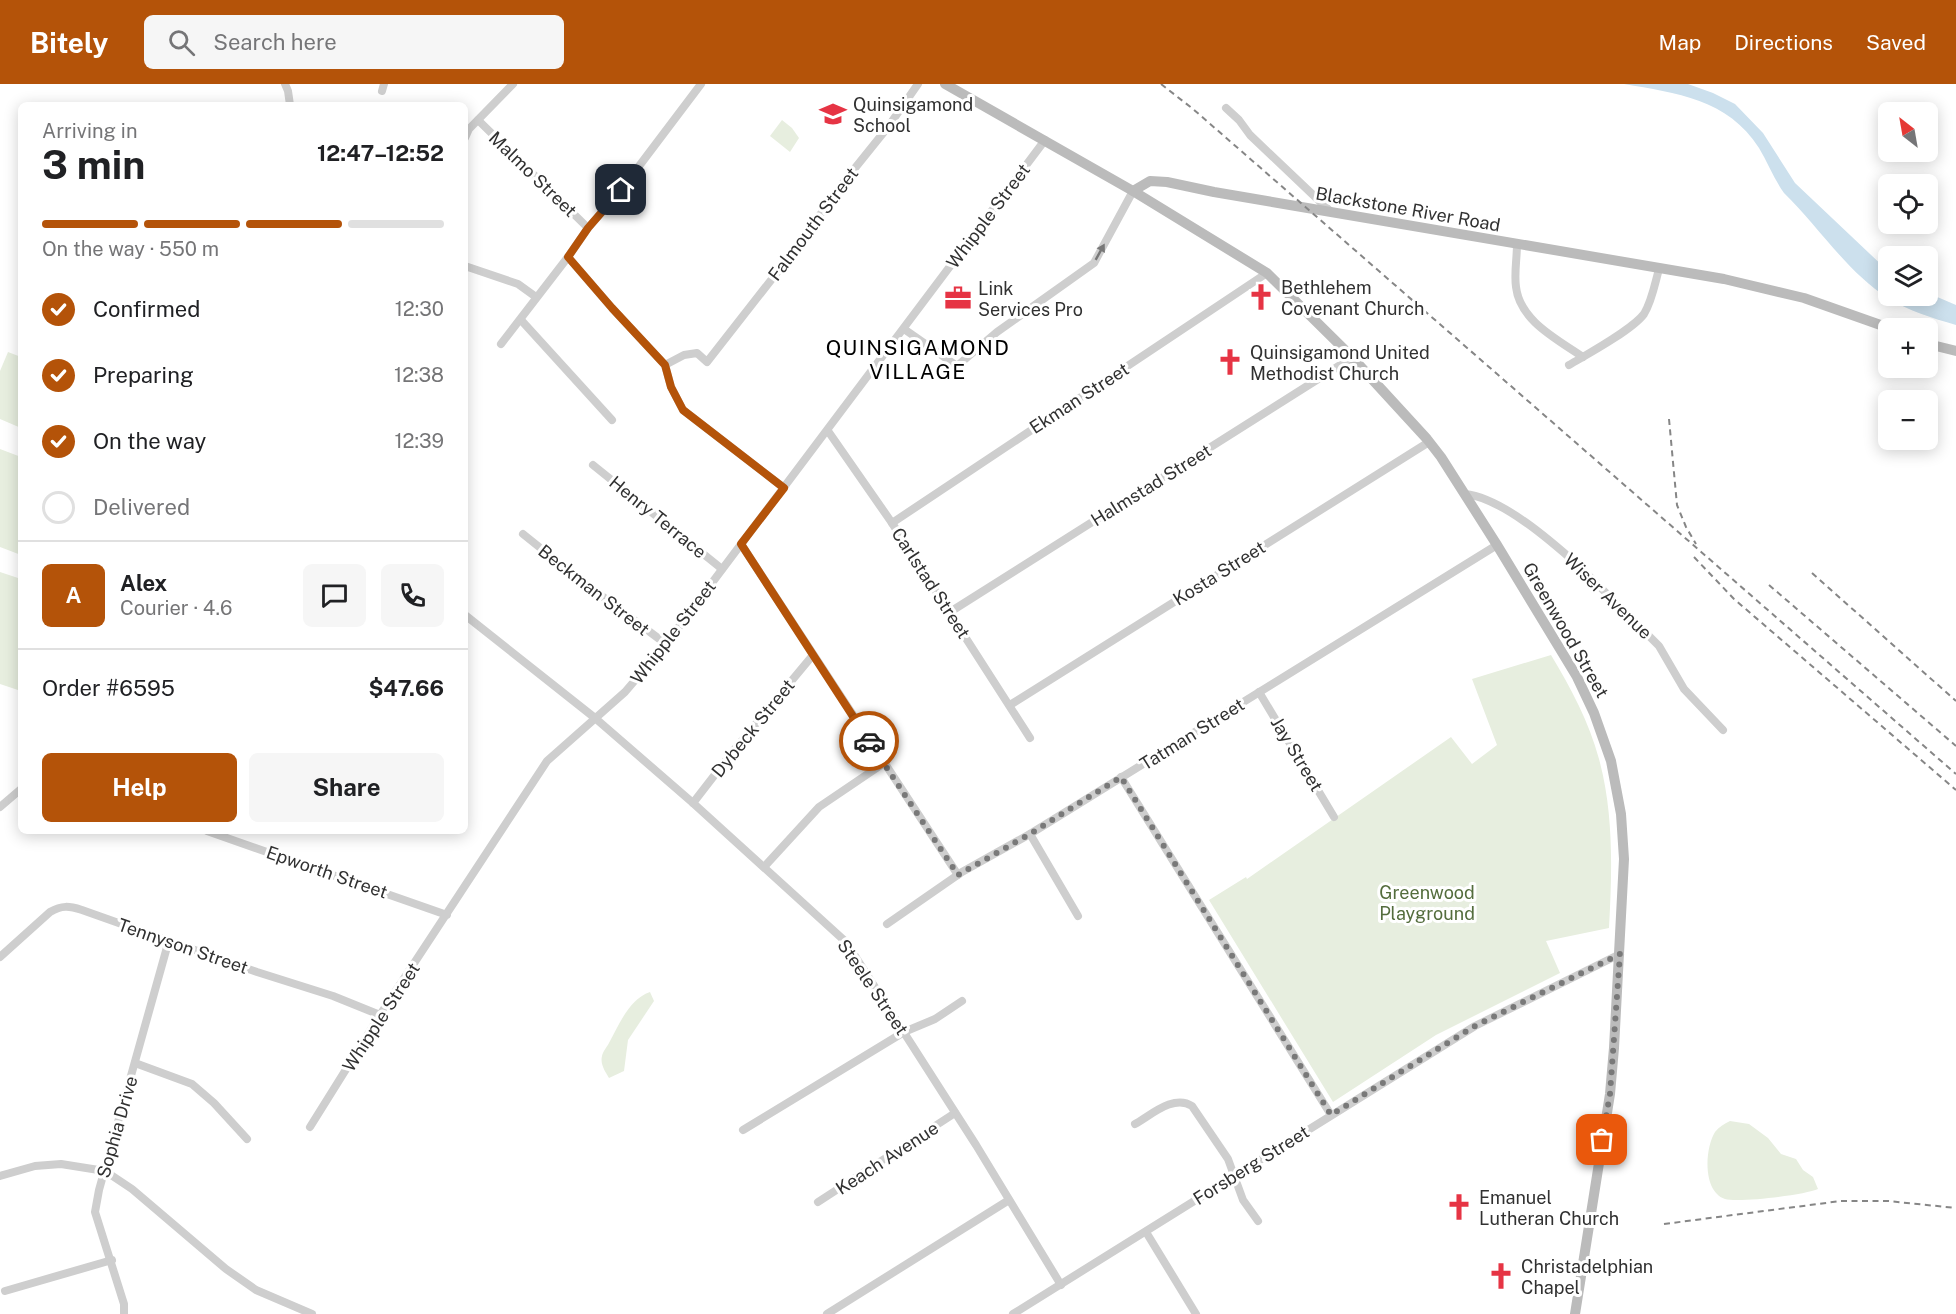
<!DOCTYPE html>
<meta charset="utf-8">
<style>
body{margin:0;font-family:"Public Sans",sans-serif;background:#f6f6f6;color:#202124;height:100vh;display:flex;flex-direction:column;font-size:22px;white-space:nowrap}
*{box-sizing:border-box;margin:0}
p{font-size:20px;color:#757577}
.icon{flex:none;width:33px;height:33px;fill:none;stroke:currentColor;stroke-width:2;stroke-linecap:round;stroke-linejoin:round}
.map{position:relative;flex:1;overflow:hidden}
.panel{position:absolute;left:18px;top:18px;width:450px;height:732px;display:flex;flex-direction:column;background:#fff;border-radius:9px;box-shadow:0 3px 15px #0003}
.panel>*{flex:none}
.needle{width:39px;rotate:329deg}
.controls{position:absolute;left:1878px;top:18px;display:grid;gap:12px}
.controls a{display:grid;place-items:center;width:60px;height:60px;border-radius:9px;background:#fff;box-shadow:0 3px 15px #0003;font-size:30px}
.pin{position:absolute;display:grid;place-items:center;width:51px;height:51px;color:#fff;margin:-26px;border-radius:12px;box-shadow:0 3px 9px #0006}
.courier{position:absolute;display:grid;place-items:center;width:60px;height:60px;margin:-30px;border:4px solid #b45309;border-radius:50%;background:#fff;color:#222;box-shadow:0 2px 8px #0007}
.summary em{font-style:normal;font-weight:700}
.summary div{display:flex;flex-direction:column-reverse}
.summary{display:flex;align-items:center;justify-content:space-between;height:102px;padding:0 24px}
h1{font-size:39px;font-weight:700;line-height:45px}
.bar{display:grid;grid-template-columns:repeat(4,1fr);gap:9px 6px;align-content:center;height:72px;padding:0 24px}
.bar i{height:8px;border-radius:4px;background:#e0e0e0}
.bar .active{background:#b45309}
.bar p{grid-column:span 4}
.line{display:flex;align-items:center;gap:15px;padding:0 24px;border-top:2px solid #e0e0e0}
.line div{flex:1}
.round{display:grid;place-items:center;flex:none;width:63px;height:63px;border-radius:9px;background:#f6f6f6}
ol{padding:0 24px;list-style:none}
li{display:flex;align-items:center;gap:18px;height:66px}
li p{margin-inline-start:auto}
li .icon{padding:6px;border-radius:50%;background:#b45309;color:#fff;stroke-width:4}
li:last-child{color:#757577}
li i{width:33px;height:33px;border:3px solid #e0e0e0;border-radius:50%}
.button{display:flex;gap:12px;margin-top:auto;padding:12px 24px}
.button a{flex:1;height:69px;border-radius:9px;background:#b45309;color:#fff;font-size:24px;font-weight:700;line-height:69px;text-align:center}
.button a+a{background:#f6f6f6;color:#202124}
header{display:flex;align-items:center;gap:36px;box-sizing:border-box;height:84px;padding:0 30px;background:#b45309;color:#fff}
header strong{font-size:28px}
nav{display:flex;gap:33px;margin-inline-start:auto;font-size:21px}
.search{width:420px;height:54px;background:#f6f6f6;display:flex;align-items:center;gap:15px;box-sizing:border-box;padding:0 21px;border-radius:9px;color:#757577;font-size:22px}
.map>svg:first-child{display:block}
</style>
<header>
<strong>Bitely</strong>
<div class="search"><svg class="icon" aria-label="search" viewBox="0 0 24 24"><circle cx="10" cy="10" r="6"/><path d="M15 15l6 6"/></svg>Search here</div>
<nav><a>Map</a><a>Directions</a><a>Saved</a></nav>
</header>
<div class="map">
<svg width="1956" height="1230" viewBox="0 0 1956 1230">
<rect width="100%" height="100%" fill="#fff"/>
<g fill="#e7eedf">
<polygon points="782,36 792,44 799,54 790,68 770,52"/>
<polygon points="8,268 21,273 21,344 0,335 0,287"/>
<polygon points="0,365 21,373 21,471 0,463"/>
<polygon points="0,488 21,495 21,607 0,600"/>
<path d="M1551,571c20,33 38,67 48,104 15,55 13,113 10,169l-63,13 14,32 -124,62 -103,67 -124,-202 37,-23 1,2 204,-142 21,27 25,-19 -25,-66z"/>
<path d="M650,908l4,9 -26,39 -4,31 -15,7c-4,-7 -9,-14 -7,-22 1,-5 5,-9 7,-13 10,-18 20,-44 41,-51z"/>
<path d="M1730,1037l19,3 19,14 13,16 15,5 7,11 10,7 5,12c-13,6 -80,14 -93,10 -23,-8 -20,-51 -10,-67 4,-5 9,-8 15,-11z"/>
</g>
<path fill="#cce0ed" d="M1624,0h64l25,9 22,11 28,29 32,50 93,88v25h40v-3l28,12v20c-24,-7 -47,-14 -68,-27 -40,-25 -70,-72 -104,-105 -10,-14 -16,-30 -25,-45 -31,-49 -83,-55 -135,-64z"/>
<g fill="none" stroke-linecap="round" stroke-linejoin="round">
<g stroke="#cecece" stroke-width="8">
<polyline points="285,0 288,7 290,21"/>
<polyline points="382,7 384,0"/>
<polyline points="1226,24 1239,36 1250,51 1331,128"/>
<polyline points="478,36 588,144"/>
<polyline points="465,54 469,45 513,0"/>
<path d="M1517,160c0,15 -3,29 -1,43 4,34 41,52 67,70"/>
<polyline points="568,173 612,224 665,281 671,303 683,326 784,404"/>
<polyline points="465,182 518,200 536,213"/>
<polyline points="521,236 612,336"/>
<polyline points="904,245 957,282 997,248 1094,179 1133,107"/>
<polyline points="501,260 568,173 588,144 621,106 701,0"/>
<polyline points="665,281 684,271 697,269 707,278 793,168 843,99 888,43 918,0"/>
<path d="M1569,281c19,-11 63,-35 75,-51 8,-13 11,-31 15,-45"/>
<polyline points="828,347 892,439 1030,654"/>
<polyline points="593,381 722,485"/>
<path d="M1465,410c37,4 86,47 114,72l80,80 25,43 39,41"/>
<polyline points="892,439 1267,189"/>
<polyline points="523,450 579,495 666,560"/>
<polyline points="741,460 958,791"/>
<polyline points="950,528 1353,273"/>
<polyline points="465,531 595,634 693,719 846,858 976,1061 1061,1201"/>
<polyline points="1259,608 1334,733"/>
<polyline points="1010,621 1429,358"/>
<polyline points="1121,693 1331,1031"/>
<polyline points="693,719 734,666 813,571"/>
<polyline points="0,723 21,705"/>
<polyline points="207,747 447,831"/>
<polyline points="1030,750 1078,832"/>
<polyline points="764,783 819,723 884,679"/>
<polyline points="887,840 962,788 1030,750 1497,461"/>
<path d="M0,873l50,-45c12,-7 19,-6 32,-2l175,62 76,24 47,19"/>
<polyline points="135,979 192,1000 214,1019 247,1055"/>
<path d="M1135,1040c16,-9 39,-30 57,-18l36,53 15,41 15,21"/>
<polyline points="310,1043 380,931 547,677 625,608 666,560 1045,56"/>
<polyline points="743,1046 904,948 935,935 962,917"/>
<polyline points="0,1092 35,1082 61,1080 105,1087 132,1105 226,1185 256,1206 312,1230"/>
<polyline points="818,1118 955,1029"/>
<polyline points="1146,1148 1196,1230"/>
<polyline points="5,1207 112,1176"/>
<polyline points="124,1230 124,1220 95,1128 99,1106 169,856"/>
<polyline points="827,1230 1009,1116"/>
<polyline points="1013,1230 1475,942 1620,870"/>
</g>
<g stroke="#bbb" stroke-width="10">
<polyline points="945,0 1133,107 1267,189 1349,270 1427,355 1441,373 1497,461 1577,593 1594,629 1611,677 1621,730 1624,775 1614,964 1610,1010 1575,1230"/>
<polyline points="1133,107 1150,97 1167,98 1214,108 1724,195 1804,214 1889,244"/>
<polyline points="1928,260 1956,267"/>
</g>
<g stroke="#868686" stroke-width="2" stroke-dasharray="6 4.5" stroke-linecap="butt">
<polyline points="1161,0 1193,25 1956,690"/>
<polyline points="1669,335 1677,421 1686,443 1696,460"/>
<polyline points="1694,473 1734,515 1956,706"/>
<polyline points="1812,489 1956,617"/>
<polyline points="1769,501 1956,662"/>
<polyline points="1664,1140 1841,1117 1888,1117 1956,1124"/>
</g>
</g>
<defs><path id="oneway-solid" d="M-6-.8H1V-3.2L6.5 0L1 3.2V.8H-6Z" transform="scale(1.5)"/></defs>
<use fill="#787878" href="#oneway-solid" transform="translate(1100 168) rotate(-61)"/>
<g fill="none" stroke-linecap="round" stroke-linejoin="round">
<polyline stroke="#797979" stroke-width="6" stroke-dasharray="0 10.8" points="869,657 958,791 1030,750 1121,693 1331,1031 1475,942 1620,870 1610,1010 1602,1056"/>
<polyline stroke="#b45309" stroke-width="8" points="621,106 588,144 568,173 612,224 665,281 671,303 683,326 784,404 741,460 869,657"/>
</g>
<defs>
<symbol id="school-bare" viewBox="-9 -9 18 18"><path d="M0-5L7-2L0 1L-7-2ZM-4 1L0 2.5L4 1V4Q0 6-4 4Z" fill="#e63444" stroke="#fff" stroke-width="2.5" paint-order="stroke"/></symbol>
<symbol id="church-bare" viewBox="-9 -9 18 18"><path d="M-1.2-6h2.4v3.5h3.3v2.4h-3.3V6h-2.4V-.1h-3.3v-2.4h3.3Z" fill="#e63444" stroke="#fff" stroke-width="2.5" paint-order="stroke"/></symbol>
<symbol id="office-bare" viewBox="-9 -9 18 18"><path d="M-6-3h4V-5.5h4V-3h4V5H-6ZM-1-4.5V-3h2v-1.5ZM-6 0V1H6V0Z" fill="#e63444" stroke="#fff" stroke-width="2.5" paint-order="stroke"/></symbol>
</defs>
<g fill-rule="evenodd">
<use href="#school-bare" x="814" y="11" width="38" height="38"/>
<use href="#church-bare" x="1242" y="194" width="38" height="38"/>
<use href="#office-bare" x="939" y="195" width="38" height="38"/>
<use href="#church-bare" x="1211" y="259" width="38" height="38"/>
<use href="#church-bare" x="1440" y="1104" width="38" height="38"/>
<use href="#church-bare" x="1482" y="1173" width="38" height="38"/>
</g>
<g text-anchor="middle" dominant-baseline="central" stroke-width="6" stroke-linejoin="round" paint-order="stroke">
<g font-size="18" fill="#313131" stroke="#fff" text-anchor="start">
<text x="853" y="20">Quinsigamond<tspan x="853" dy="21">School</tspan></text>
<text x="1281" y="203">Bethlehem<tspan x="1281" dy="21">Covenant Church</tspan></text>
<text x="978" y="204">Link<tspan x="978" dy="21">Services Pro</tspan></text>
<text x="1250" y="268">Quinsigamond United<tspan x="1250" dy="21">Methodist Church</tspan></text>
<text x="1479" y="1113">Emanuel<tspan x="1479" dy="21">Lutheran Church</tspan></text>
<text x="1521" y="1182">Christadelphian<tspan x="1521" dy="21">Chapel</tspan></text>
</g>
<g font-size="18" fill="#313131" stroke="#fff">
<text transform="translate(533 90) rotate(44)">Malmo Street</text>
<text transform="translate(1408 125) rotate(10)">Blackstone River Road</text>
<text transform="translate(988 132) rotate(-53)">Whipple Street</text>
<text transform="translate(813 140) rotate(-53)">Falmouth Street</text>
<text transform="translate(1079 314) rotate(-33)">Ekman Street</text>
<text transform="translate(1151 401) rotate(-32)">Halmstad Street</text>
<text transform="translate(658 433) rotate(39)">Henry Terrace</text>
<text transform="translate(1219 489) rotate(-32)">Kosta Street</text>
<text transform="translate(931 499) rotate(57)">Carlstad Street</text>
<text transform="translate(594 506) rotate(38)">Beckman Street</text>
<text transform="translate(1608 512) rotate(44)">Wiser Avenue</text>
<text transform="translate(1566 546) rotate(60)">Greenwood Street</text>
<text transform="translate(673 548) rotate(-52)">Whipple Street</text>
<text transform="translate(753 644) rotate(-51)">Dybeck Street</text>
<text transform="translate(1192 650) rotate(-32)">Tatman Street</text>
<text transform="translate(1297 670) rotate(59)">Jay Street</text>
<text transform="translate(327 788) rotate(19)">Epworth Street</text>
<text transform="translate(183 862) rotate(19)">Tennyson Street</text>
<text transform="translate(873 903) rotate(56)">Steele Street</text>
<text transform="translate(381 933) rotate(-57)">Whipple Street</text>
<text transform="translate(117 1043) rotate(-74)">Sophia Drive</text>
<text transform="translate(887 1074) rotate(-33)">Keach Avenue</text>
<text transform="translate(1251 1081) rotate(-32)">Forsberg Street</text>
</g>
<g font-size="18" fill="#546d3d" stroke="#fff">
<text x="1427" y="808">Greenwood<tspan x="1427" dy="21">Playground</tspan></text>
</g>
<g font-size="21" letter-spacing="1.5" fill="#000" stroke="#fff">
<text x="918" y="263">QUINSIGAMOND<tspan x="918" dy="24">VILLAGE</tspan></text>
</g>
</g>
</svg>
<div class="controls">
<a><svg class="needle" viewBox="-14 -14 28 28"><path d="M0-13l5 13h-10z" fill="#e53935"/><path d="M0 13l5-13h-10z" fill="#757577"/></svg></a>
<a><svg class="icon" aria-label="locate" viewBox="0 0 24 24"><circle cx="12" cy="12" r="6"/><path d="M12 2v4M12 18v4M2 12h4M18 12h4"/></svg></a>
<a><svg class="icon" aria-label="layers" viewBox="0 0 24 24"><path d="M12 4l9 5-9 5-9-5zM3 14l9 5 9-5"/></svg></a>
<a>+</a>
<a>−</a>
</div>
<div class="pin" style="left:1602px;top:1056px;background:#ea580c"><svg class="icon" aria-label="bag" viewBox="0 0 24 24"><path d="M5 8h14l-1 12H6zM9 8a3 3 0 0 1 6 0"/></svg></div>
<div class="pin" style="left:621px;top:106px;background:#1f2937"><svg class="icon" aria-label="home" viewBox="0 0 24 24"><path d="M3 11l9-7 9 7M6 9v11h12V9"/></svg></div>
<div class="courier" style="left:869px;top:657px"><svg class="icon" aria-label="car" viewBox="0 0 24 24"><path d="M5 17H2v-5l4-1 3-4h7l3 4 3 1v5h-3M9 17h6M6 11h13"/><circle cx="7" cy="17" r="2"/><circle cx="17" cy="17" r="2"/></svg></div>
<section class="panel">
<div class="summary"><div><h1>3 min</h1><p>Arriving in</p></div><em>12:47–12:52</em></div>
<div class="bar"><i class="active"></i><i class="active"></i><i class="active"></i><i></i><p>On the way · 550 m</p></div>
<ol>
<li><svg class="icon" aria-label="check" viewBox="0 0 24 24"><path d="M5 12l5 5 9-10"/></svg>Confirmed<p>12:30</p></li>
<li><svg class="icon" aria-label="check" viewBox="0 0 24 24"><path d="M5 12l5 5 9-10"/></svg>Preparing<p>12:38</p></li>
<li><svg class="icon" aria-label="check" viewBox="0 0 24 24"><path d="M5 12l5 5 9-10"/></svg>On the way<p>12:39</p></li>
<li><i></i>Delivered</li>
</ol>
<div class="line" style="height:108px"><b class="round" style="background:#b45309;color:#fff">A</b><div><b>Alex</b><p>Courier · 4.6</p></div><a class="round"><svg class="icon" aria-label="chat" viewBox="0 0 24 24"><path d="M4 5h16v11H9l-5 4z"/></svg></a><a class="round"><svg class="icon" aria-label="phone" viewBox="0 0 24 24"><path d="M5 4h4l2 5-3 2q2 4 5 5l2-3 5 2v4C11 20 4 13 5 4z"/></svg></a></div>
<div class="line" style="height:78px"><div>Order #6595</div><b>$47.66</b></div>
<div class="button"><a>Help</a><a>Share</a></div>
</section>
</div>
